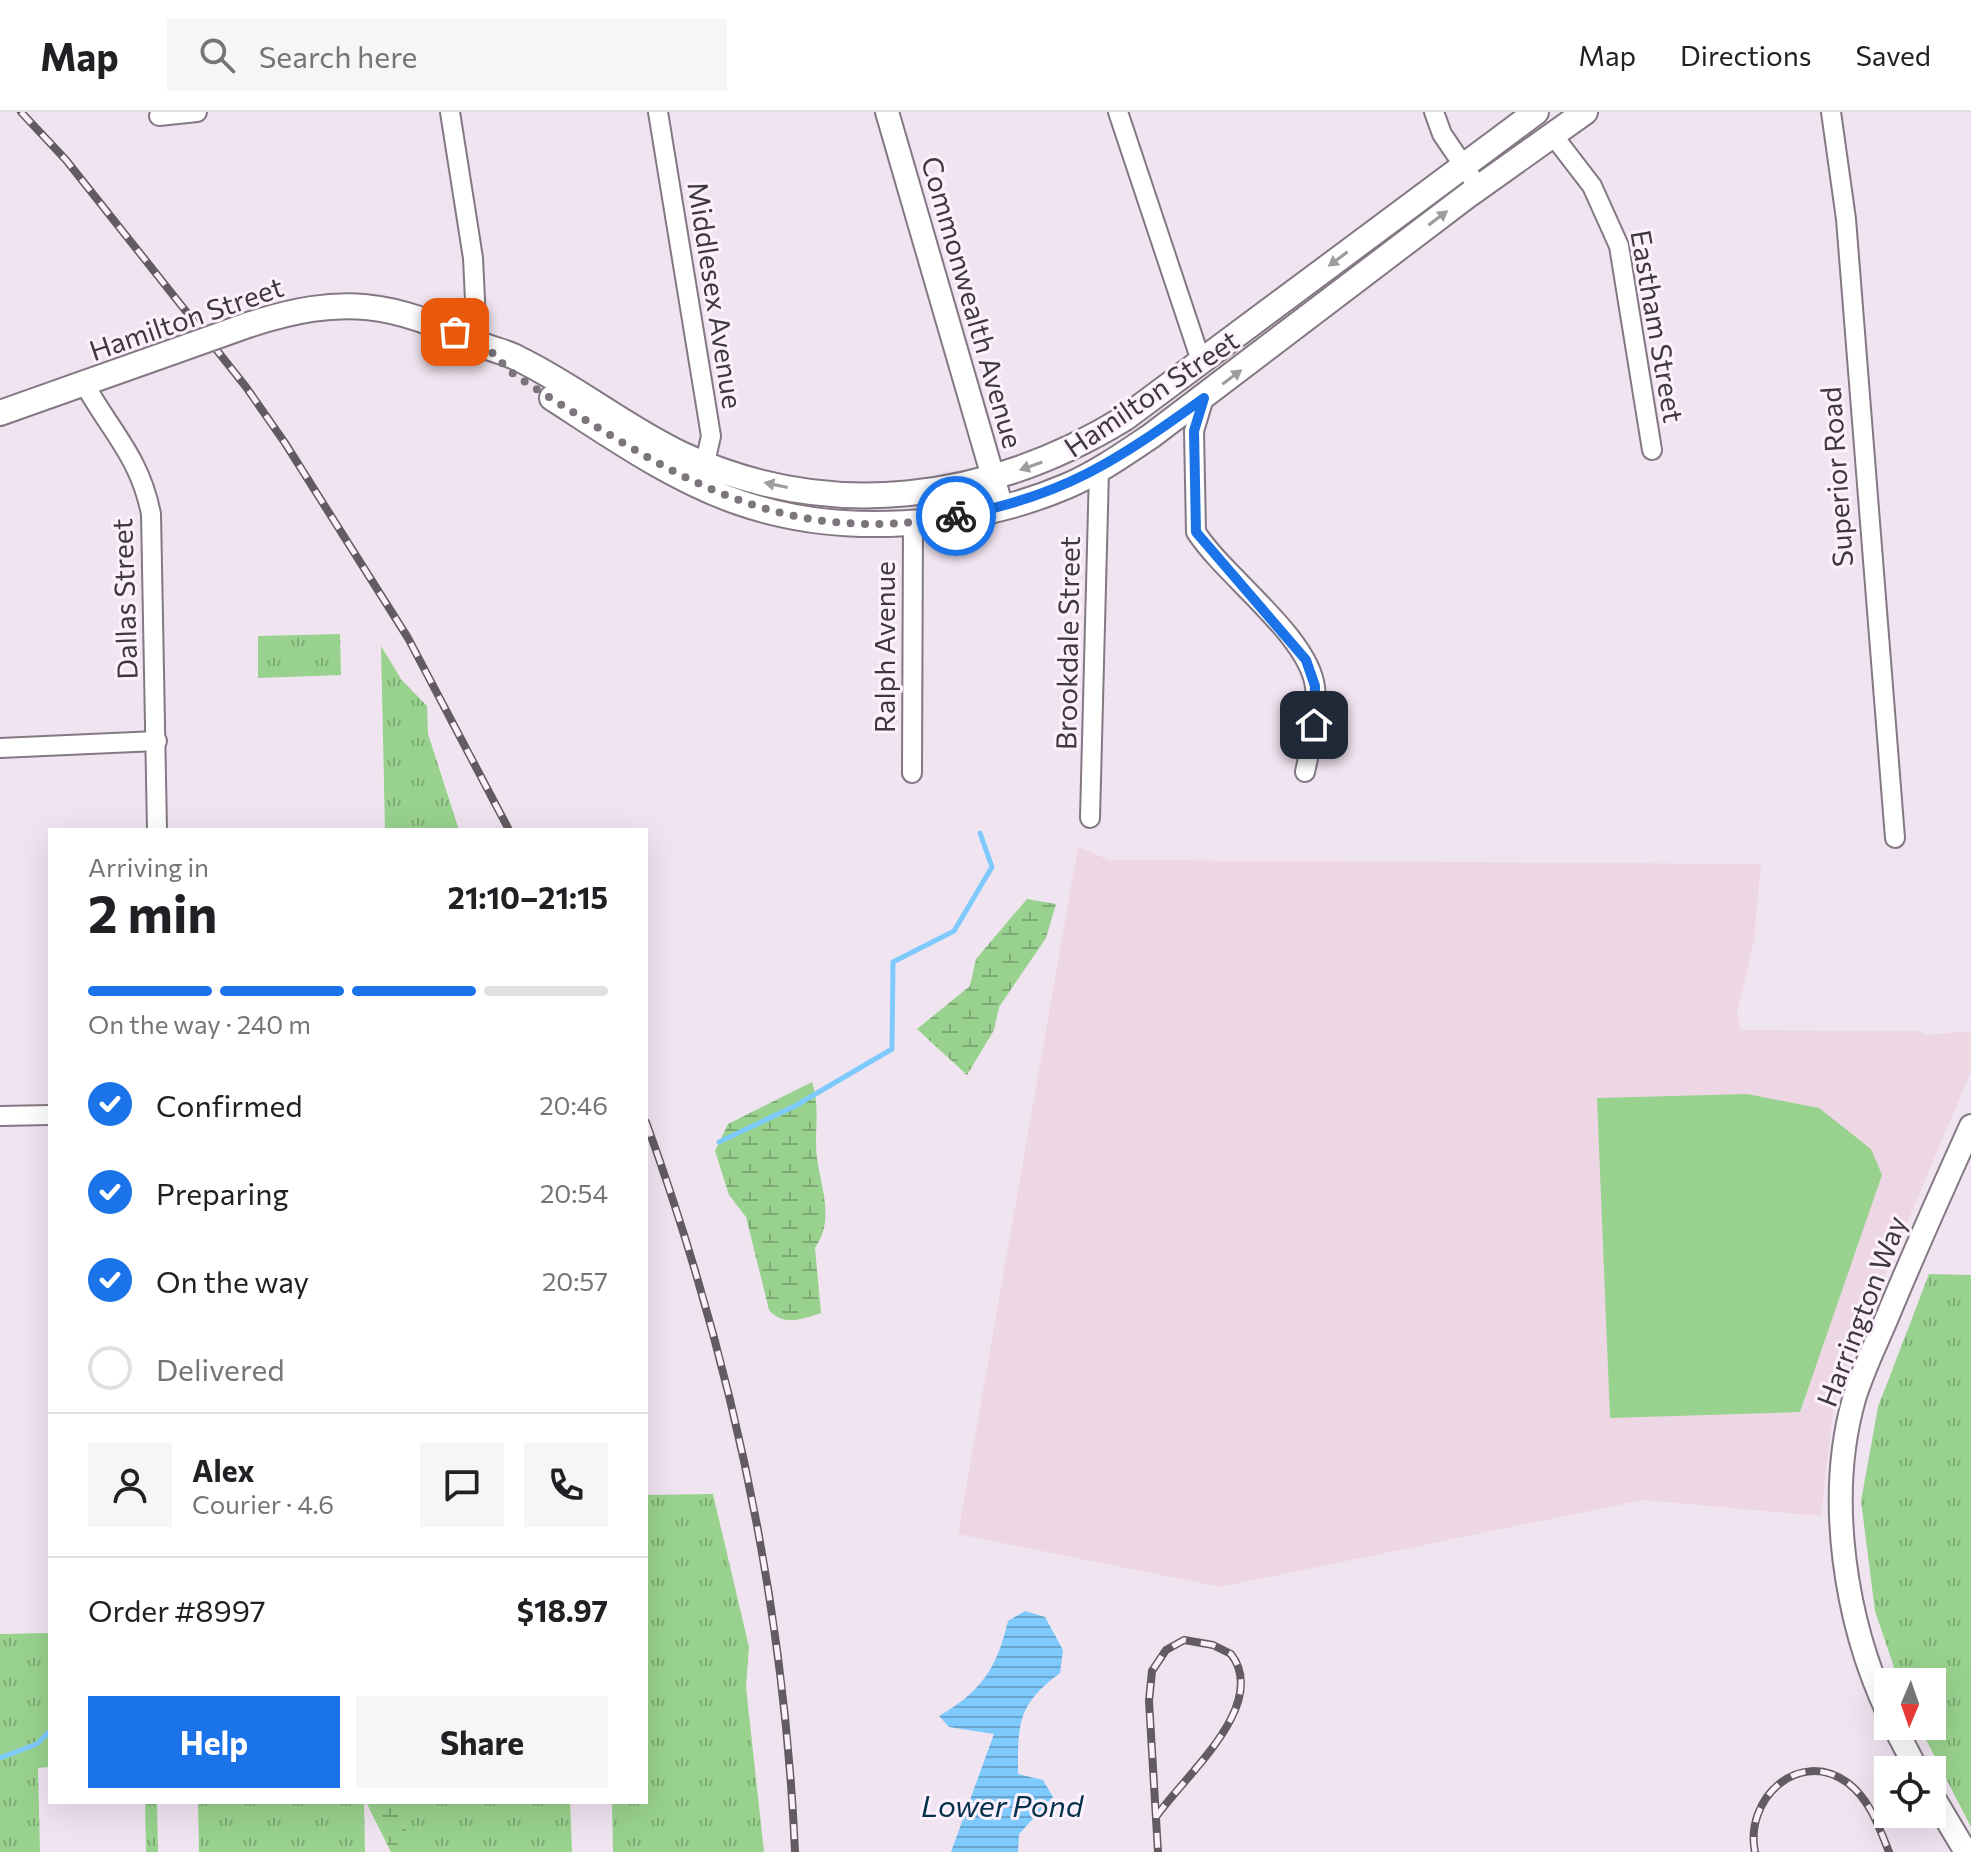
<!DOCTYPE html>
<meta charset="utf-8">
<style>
body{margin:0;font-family:Commissioner,sans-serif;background:#f6f6f6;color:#202124;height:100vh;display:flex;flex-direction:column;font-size:30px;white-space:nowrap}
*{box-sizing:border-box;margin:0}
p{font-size:26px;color:#757577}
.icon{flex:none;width:44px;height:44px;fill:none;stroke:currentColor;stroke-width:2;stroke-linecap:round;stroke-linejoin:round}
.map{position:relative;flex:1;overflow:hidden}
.drawer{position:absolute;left:48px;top:716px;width:600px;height:976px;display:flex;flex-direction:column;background:#fff;border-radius:0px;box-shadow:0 8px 32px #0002}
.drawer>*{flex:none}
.needle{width:52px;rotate:182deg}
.controls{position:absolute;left:1874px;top:1556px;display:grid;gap:16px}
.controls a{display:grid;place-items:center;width:72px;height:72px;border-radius:0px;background:#fff;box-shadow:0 8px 32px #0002;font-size:40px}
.pin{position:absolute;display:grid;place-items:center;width:68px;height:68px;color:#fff;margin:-34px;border-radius:16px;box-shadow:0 4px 12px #0006}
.courier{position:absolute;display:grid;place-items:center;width:80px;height:80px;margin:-40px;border:6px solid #1a73e8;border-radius:50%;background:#fff;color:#222;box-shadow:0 2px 10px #0007}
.summary em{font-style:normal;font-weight:700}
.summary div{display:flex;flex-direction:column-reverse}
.summary{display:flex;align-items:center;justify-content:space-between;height:136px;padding:0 40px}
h1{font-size:52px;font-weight:700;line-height:60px}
.bar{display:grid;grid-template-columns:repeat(4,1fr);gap:12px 8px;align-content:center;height:96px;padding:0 40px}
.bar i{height:10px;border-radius:6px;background:#e0e0e0}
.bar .active{background:#1a73e8}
.bar p{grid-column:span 4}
.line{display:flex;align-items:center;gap:20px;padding:0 40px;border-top:2px solid #e0e0e0}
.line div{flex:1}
.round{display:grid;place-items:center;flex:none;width:84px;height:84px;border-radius:0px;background:#f6f6f6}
ol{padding:0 40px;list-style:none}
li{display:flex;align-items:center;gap:24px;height:88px}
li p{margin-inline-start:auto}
li .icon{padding:8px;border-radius:50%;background:#1a73e8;color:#fff;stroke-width:4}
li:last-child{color:#757577}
li i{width:44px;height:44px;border:4px solid #e0e0e0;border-radius:50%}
.action{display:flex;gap:16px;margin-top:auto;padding:16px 40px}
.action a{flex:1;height:92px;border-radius:0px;background:#1a73e8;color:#fff;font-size:32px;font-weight:700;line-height:92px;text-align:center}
.action a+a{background:#f6f6f6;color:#202124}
header{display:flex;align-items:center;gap:48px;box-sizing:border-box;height:112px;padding:0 40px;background:#fff;border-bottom:2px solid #e0e0e0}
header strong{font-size:38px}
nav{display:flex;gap:44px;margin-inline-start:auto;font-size:28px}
.search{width:560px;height:72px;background:#f6f6f6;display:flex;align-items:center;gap:20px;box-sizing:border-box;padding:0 28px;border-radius:0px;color:#757577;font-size:30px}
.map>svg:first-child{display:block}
</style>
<header>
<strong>Map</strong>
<div class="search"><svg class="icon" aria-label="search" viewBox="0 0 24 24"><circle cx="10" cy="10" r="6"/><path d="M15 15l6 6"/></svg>Search here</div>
<nav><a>Map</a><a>Directions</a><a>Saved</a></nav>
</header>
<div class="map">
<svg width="1971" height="1740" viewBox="0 0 1971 1740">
<defs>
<pattern id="wetland-marsh" width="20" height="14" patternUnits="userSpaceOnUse" patternTransform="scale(2)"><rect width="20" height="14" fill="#99d28e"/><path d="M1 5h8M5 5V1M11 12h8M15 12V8" fill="none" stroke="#7eab75"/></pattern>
<pattern id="park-tufts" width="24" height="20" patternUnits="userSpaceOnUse" patternTransform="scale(2)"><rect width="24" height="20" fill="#99d28e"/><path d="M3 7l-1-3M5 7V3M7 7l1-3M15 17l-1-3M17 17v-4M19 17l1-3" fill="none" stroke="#7eab75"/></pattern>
<pattern id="water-rules" width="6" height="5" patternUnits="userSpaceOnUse" patternTransform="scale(2)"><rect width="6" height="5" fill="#7fcafc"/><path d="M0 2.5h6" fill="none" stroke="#69a5cd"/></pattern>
</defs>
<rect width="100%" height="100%" fill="#f0e4f0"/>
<polygon fill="#edd7e5" points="1078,735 1109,748 1761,752 1754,829 1737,901 1741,918 1918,919 1926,923 1971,919 1971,959 1835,1283 1821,1404 1643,1388 1220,1475 958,1422"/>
<g fill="url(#wetland-marsh)">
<polygon points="1027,787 1056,792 1046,826 999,895 994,918 967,963 917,917 970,874 976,847"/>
<path d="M812,970c7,23 4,39 4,62 0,34 22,72 -1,104l6,65c-19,6 -37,14 -52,-3l-23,-93 -17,-22 -14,-44 13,-27z"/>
<polygon points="366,1690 431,1690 497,1740 391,1740"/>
</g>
<g fill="url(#park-tufts)">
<polygon points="340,522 341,563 258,566 258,524"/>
<polygon points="381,534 401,567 427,594 428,622 459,718 385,718"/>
<polygon points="1929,1162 1971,1163 1971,1715 1919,1614 1932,1614 1932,1570 1899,1570 1875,1499 1861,1389 1878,1295"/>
<polygon points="713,1382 749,1535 746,1575 764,1740 613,1740 612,1690 646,1690 646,1383"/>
<polygon points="50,1521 50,1655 38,1656 40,1740 0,1740 0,1522"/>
<polygon points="145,1690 157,1690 158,1740 146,1740"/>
<polygon points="198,1690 364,1690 365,1740 199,1740"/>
<polygon points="405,1690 570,1690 572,1740 406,1740"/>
</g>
<polygon fill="#99d28e" points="1747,982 1819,996 1871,1037 1882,1063 1800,1300 1610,1306 1597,986"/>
<path fill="url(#water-rules)" d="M1025,1499l20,6 18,33 -3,23c-43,32 -42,50 -42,101l25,6 10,17 -34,37 -1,18h-67l43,-118 -45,-7 -10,-11c42,-24 58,-48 69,-95z"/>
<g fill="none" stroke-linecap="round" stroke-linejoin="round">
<g stroke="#7fcafc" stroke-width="5">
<polyline points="719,1030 795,994 892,937 893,850 954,819 992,755 980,721"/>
<polyline points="0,1646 37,1632 50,1619"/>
</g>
<defs>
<g id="minor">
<polyline points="450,0 473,146 477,230"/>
<polyline points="658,0 711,324 702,364"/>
<polyline points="1118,0 1201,249"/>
<polyline points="1434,0 1442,22 1478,75"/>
<polyline points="1831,0 1846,107 1895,726"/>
<polyline points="159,4 197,0"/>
<polyline points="1552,22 1592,74 1619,134 1652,338"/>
<path d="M85,273c27,48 55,73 66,129l6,316"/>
<path d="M1204,286l-10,33 2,101c28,44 113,104 119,155 4,28 -4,57 -10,85"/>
<polyline points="0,636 157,629"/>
<polyline points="912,661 913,410"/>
<polyline points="1090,706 1099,358"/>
<polyline points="0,1004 50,1003"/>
</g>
<g id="tertiary">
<polyline points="887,0 1002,396"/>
<path d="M1888,1601c-43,-92 -62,-215 -34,-314 8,-27 21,-53 32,-79 27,-65 56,-130 85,-194"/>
<polyline points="1894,1614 1917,1658"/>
<polyline points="1932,1683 1966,1740"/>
</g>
<g id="secondary">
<path d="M248,213c96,-31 142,-23 232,19 13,6 27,8 39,15 56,27 105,68 162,95 148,69 307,48 444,-36l411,-306"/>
<path d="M552,286c59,38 120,81 186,104 103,36 230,26 329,-16 30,-13 57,-32 84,-50l316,-240 118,-84"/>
<polyline points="0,301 175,239"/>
</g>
</defs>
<use href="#minor" stroke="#837883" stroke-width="22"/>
<use href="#tertiary" stroke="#837883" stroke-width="26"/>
<use href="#secondary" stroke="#837883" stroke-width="28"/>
<use href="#minor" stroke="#fff" stroke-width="18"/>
<use href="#tertiary" stroke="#fff" stroke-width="22"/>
<use href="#secondary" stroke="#fff" stroke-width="24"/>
<defs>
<g id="rail">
<polyline points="21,0 66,48 246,275 285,331 408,526 509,718"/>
<path d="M646,1010c85,235 138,480 149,730"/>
<path d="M1156,1705c28,-41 114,-112 75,-163l-18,-9 -29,-5 -18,10 -14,21 -3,30 9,151"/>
<path d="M1755,1740c-11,-53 44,-105 93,-69 22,17 31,44 41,69"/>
</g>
</defs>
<use href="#rail" stroke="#625b62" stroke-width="8"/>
<use href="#rail" stroke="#fef1fe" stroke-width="5" stroke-dasharray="15" stroke-linecap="butt"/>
<defs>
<polyline id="secondary-bridge" points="175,239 248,213"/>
</defs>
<use href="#secondary-bridge" stroke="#837883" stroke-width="28" stroke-linecap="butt"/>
<use href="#secondary-bridge" stroke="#fff" stroke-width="24"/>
</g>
<defs><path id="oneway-solid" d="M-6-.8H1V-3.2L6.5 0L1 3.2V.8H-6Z" transform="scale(2)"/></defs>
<g fill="#9e9c9e">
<use href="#oneway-solid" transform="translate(1438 106) rotate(-37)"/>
<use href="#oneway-solid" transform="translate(1338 147) rotate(143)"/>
<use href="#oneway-solid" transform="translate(1232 265) rotate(-37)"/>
<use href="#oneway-solid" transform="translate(1031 354) rotate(161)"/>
<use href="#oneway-solid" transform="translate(776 373) rotate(-168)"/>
</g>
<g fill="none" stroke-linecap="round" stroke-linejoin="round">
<path stroke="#7c757c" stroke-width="8" stroke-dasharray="0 14.4" d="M455,220c9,4 19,8 28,13 13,9 22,24 36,33 147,92 253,172 437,138"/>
<path stroke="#1a73e8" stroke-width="10" d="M956,404c107,-19 162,-56 248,-118l-10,33 2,101 110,128 9,26 -1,39"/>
</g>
<g text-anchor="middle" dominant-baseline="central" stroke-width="6" stroke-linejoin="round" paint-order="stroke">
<g font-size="28" fill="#3e393e" stroke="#fef1fe">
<text transform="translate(716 183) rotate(81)">Middlesex Avenue</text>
<text transform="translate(973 190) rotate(74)">Commonwealth Avenue</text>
<text transform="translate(186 206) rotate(-19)">Hamilton Street</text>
<text transform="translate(1658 214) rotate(80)">Eastham Street</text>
<text transform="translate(1151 281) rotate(-34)">Hamilton Street</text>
<text transform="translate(1836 365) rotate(-94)">Superior Road</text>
<text transform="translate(124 487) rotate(-92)">Dallas Street</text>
<text transform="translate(1067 531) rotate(-89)">Brookdale Street</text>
<text transform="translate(884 535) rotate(-90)">Ralph Avenue</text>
<text transform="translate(1861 1199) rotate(-69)">Harrington Way</text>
</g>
<g font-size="30" font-style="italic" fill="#05324b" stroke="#fef1fe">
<text x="1002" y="1692">Lower Pond</text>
</g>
</g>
</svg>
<div class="controls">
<a><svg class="needle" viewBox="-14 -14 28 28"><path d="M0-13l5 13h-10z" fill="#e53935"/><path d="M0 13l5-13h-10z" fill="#757577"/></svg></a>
<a><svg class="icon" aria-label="locate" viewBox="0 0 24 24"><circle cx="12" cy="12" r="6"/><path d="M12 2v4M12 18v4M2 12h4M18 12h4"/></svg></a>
</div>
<div class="pin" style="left:455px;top:220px;background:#ea580c"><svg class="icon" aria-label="bag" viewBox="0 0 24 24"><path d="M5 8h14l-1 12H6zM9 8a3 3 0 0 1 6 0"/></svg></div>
<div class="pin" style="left:1314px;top:613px;background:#1f2937"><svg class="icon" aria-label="home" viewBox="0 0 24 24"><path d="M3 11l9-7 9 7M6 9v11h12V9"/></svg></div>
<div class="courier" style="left:956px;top:404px"><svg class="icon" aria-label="bike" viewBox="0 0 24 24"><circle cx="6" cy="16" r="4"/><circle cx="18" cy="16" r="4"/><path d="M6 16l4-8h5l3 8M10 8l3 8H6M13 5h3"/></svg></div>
<section class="drawer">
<div class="summary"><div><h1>2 min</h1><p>Arriving in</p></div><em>21:10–21:15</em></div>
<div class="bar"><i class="active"></i><i class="active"></i><i class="active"></i><i></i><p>On the way · 240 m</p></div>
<ol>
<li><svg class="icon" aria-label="check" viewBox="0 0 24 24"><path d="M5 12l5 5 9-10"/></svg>Confirmed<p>20:46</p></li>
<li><svg class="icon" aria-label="check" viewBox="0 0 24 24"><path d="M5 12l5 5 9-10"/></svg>Preparing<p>20:54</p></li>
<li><svg class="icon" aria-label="check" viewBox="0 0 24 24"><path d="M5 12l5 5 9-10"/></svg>On the way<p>20:57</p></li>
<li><i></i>Delivered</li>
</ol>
<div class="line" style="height:144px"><a class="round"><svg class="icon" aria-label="person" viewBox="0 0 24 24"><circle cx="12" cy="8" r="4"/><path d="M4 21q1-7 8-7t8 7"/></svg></a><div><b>Alex</b><p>Courier · 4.6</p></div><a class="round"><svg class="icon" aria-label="chat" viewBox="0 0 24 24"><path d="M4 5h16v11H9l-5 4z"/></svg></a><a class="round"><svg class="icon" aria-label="phone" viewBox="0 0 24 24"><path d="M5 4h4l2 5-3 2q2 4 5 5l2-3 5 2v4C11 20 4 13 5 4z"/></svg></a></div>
<div class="line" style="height:104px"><div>Order #8997</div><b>$18.97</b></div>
<div class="action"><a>Help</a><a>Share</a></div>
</section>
</div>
